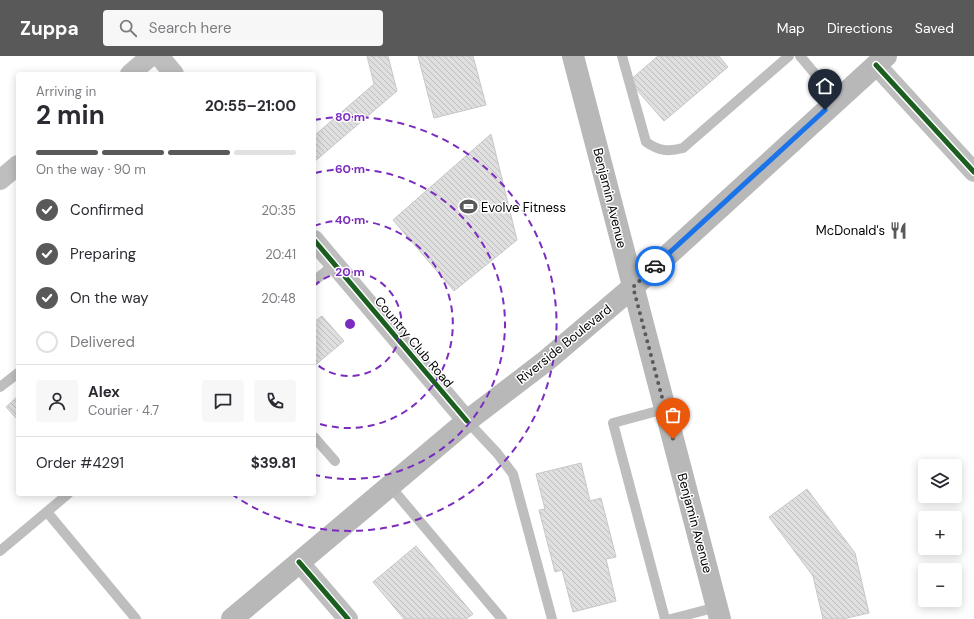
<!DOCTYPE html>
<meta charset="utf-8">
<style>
body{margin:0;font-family:"DM Sans",sans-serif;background:#f7f7f7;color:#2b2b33;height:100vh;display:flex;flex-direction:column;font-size:15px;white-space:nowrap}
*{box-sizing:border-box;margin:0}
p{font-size:13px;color:#7c7c81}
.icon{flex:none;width:22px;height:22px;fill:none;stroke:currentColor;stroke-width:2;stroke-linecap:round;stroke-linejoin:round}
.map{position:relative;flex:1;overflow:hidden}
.details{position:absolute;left:16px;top:16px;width:300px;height:424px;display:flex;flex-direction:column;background:#fff;border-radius:4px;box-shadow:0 2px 10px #0003}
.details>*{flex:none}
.fabs{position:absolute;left:918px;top:403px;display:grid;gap:8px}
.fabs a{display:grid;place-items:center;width:44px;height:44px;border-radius:4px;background:#fff;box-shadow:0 2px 10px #0003;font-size:20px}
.pin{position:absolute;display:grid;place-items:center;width:34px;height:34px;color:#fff;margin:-41px -17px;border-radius:50% 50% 50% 0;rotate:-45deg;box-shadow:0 0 4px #0007}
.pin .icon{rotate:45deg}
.courier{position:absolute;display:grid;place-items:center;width:40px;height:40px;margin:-20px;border:3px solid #1a73e8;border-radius:50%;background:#fff;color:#222;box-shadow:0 1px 5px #0007}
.summary em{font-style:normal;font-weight:700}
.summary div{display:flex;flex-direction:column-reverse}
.summary{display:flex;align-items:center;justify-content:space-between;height:68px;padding:0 20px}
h1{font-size:26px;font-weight:700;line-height:30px}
.bar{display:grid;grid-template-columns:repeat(4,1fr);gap:6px 4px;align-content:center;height:48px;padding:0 20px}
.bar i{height:5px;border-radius:3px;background:#e1e1e2}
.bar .active{background:#595959}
.bar p{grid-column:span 4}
.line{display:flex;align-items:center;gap:10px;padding:0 20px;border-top:1px solid #e1e1e2}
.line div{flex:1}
.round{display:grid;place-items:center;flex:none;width:42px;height:42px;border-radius:4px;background:#f7f7f7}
ol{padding:0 20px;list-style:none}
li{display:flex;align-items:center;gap:12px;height:44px}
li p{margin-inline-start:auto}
li .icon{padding:4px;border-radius:50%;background:#595959;color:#fff;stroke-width:4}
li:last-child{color:#7c7c81}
li i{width:22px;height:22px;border:2px solid #e1e1e2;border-radius:50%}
header{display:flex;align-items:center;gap:24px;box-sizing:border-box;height:56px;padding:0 20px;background:#595959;color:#fff}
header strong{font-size:19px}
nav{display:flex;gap:22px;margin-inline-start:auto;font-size:14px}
.search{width:280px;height:36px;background:#f7f7f7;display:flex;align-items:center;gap:10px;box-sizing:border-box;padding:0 14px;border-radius:4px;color:#7c7c81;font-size:15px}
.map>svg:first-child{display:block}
</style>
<header>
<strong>Zuppa</strong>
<div class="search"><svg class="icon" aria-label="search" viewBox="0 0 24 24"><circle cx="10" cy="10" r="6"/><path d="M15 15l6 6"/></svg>Search here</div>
<nav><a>Map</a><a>Directions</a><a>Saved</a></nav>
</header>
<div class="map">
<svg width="974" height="563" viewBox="0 0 974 563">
<defs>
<pattern id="building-back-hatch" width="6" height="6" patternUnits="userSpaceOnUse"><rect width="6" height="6" fill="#dfdfdf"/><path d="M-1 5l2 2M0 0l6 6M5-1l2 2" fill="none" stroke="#bebebe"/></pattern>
</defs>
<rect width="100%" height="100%" fill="#fff"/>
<g fill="url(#building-back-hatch)" stroke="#c7c7c7">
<polygon points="367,0 388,0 397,35 314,106 314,80 374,28"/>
<polygon points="418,0 473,0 486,49 434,62"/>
<polygon points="658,0 719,0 728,11 664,65 629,25"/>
<polygon points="491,78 517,184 454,235 393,164"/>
<polygon points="322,260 344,285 314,310 314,266"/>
<polygon points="18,340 18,364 6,351"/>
<polygon points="581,407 590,445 601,442 616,501 606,503 616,545 573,556 562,514 555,516 539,454 545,453 536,418"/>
<polygon points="807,433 855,497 869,557 843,563 823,563 813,520 769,461"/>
<polygon points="416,490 473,558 466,563 404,563 373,526"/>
</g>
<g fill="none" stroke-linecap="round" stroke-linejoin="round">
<g stroke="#bebebe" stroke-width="10">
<path d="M622,0l24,86c13,9 22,10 37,6l106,-92"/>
<polyline points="800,0 837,44"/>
<polyline points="314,225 334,209"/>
<polyline points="0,331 18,317"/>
<polyline points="467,365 497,397 513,418 552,563"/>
<polyline points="314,381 335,405"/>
<polyline points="390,430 502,563"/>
<polyline points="47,456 136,563"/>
<polyline points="0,495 68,438"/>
<polyline points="665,563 613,367 665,353"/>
<polyline points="671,563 717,551"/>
</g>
<g stroke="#bebebe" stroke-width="20">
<polyline points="159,0 174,18"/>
<polyline points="876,9 974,116"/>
<polyline points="130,18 151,0"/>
<polyline points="0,124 18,109"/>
<polyline points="314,184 467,365"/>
<polyline points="299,506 348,563"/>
</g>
<g stroke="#b8b8b8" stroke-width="22">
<polyline points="573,0 720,563"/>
<polyline points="232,563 467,365 547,304 633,231 886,0"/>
</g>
<defs>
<g id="cycleway">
<polyline points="876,9 974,116"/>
<polyline points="314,184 467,365"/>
<polyline points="299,506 348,563"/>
</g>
</defs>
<use href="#cycleway" stroke="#fff" stroke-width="8"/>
<use href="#cycleway" stroke="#1b5e20" stroke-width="5"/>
</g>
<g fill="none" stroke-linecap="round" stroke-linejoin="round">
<polyline stroke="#595959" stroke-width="4" stroke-dasharray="0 7.2" points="655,210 633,231 673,383"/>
<polyline stroke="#1a73e8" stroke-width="5" points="655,210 825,54"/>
</g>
<g fill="none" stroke="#7b2cbf" stroke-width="2" stroke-dasharray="7 5">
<path d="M314 230A52 52 0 1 1 314 306"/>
<path d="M314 170A104 104 0 1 1 314 366"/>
<path d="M315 117A155 155 0 1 1 315 419"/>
<path d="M314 64A207 207 0 1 1 233 439"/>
</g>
<defs>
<symbol id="stadium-bare" viewBox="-9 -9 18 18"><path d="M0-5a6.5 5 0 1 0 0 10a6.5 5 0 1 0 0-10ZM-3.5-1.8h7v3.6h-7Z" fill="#595959" stroke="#fff" stroke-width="2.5" paint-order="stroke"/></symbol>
<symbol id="restaurant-bare" viewBox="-9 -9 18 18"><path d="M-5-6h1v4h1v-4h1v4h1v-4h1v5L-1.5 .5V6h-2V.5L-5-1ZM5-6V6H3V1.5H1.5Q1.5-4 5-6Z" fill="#595959" stroke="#fff" stroke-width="2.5" paint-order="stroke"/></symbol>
</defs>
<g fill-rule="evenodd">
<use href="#stadium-bare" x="456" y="138" width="25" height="25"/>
<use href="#restaurant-bare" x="886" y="162" width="25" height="25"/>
</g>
<g text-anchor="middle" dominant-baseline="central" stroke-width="3" stroke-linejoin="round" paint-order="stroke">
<g font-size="13" fill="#000" stroke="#fff">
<text transform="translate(610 142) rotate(76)">Benjamin Avenue</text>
<text transform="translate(414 286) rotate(50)">Country Club Road</text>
<text transform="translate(564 288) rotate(-39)">Riverside Boulevard</text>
<text transform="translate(695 467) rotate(75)">Benjamin Avenue</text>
</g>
<g font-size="13" fill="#000" stroke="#fff" text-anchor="start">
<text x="481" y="151">Evolve Fitness</text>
<text x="885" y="174" text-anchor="end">McDonald's</text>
</g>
</g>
<circle cx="350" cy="268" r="6" fill="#7b2cbf" stroke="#fff" stroke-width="2"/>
<g font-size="12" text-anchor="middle" font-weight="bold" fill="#7b2cbf" stroke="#fff" stroke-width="3" stroke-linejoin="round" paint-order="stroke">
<text x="350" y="65">80 m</text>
<text x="350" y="117">60 m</text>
<text x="350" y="168">40 m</text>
<text x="350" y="220">20 m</text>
</g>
</svg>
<div class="fabs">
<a><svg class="icon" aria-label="layers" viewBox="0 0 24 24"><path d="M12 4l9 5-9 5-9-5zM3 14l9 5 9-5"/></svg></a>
<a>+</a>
<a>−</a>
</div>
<div class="pin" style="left:673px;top:383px;background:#ea580c"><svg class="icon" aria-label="bag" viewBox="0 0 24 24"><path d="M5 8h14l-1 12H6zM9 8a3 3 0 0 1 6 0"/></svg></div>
<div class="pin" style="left:825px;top:54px;background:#1f2937"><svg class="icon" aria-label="home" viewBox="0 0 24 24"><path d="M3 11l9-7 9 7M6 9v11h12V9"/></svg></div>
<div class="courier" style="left:655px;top:210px"><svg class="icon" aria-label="car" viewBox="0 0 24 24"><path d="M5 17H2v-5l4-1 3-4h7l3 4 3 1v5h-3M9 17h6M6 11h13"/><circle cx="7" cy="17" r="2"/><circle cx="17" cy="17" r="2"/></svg></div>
<section class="details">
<div class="summary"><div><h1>2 min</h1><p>Arriving in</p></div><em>20:55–21:00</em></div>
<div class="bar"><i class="active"></i><i class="active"></i><i class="active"></i><i></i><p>On the way · 90 m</p></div>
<ol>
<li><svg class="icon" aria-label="check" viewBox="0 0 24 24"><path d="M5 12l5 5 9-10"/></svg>Confirmed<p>20:35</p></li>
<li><svg class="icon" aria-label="check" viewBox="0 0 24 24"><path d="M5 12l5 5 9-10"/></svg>Preparing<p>20:41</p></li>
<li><svg class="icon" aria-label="check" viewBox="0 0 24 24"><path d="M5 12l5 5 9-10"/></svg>On the way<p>20:48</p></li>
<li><i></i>Delivered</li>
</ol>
<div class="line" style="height:72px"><a class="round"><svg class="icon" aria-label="person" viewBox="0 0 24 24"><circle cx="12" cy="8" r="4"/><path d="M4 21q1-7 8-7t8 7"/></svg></a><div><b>Alex</b><p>Courier · 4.7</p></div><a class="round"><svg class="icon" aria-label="chat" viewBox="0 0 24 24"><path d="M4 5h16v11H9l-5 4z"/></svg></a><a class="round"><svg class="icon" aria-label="phone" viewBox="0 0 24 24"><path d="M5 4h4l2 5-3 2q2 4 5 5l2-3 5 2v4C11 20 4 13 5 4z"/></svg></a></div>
<div class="line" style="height:52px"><div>Order #4291</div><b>$39.81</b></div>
</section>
</div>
